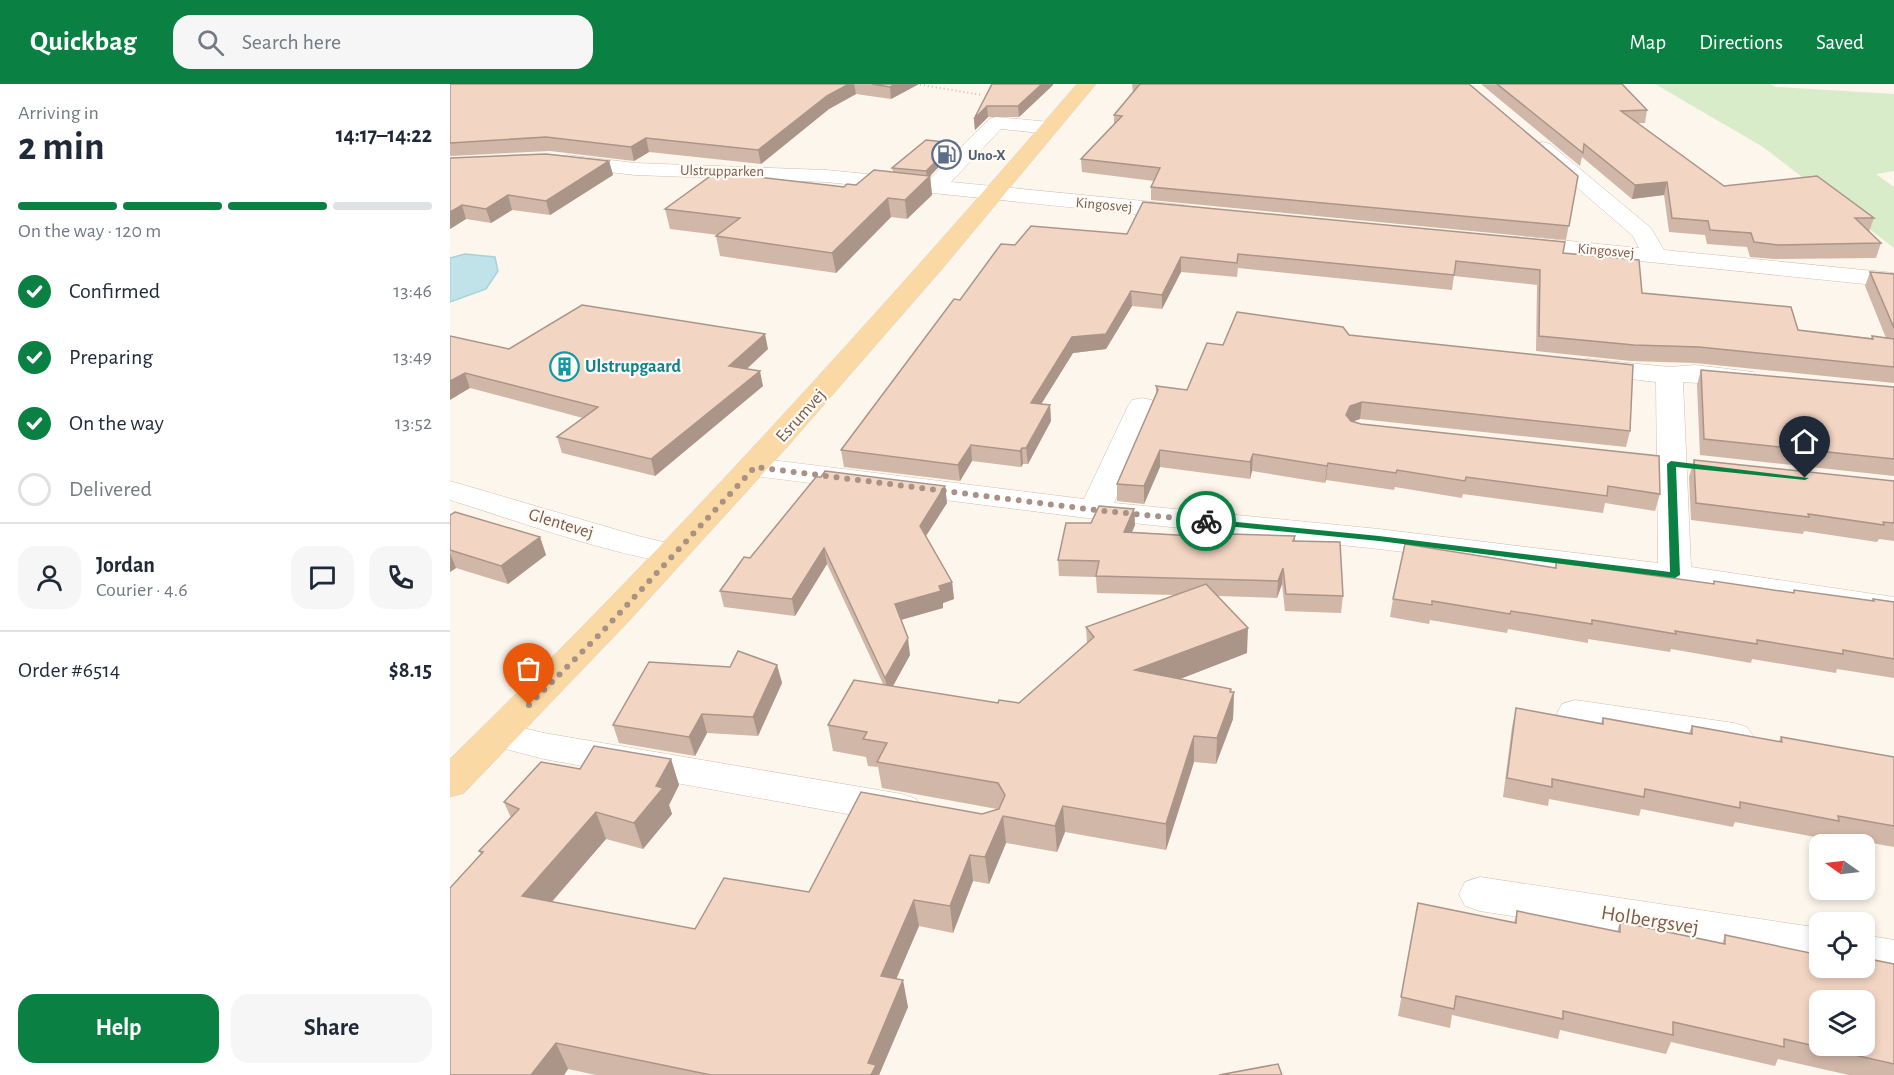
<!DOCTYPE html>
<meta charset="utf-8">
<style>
body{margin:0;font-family:"Alegreya Sans",sans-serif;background:#f6f6f7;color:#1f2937;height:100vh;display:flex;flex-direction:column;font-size:22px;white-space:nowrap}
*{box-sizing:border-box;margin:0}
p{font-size:20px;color:#747a83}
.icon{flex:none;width:33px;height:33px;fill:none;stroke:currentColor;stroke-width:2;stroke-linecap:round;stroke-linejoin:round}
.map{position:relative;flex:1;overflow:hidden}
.details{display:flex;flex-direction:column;background:#fff;width:450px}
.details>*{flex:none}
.needle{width:39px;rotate:284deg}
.tools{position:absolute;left:1359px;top:750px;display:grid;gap:12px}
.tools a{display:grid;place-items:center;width:66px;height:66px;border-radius:12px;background:#fff;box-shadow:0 3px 9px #0003;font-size:30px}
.pin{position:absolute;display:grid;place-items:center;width:51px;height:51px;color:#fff;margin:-62px -26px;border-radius:50% 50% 50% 0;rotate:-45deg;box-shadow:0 0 6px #0007}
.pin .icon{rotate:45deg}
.courier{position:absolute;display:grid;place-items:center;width:60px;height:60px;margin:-30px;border:4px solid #0b8043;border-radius:50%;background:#fff;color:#222;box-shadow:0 2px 8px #0007}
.head em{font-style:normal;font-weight:700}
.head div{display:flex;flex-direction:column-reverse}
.head{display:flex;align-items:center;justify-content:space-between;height:102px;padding:0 18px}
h1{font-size:39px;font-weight:700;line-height:45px}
.bar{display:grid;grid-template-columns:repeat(4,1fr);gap:9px 6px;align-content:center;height:72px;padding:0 18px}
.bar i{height:8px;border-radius:4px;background:#e0e1e3}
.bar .active{background:#0b8043}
.bar p{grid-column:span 4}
.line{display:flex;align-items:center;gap:15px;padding:0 18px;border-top:2px solid #e0e1e3}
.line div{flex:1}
.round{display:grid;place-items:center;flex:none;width:63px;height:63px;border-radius:18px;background:#f6f6f7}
ol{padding:0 18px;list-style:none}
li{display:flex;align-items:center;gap:18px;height:66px}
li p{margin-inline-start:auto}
li .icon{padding:6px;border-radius:50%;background:#0b8043;color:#fff;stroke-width:4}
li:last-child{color:#747a83}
li i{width:33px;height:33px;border:3px solid #e0e1e3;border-radius:50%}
.primary-button{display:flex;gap:12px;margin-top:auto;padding:12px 18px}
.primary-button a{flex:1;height:69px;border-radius:18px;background:#0b8043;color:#fff;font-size:24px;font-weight:700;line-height:69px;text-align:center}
.primary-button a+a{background:#f6f6f7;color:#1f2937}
header{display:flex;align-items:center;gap:36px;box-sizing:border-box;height:84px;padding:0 30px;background:#0b8043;color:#fff}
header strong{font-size:28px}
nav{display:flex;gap:33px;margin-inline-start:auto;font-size:21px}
.search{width:420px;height:54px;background:#f6f6f7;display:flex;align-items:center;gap:15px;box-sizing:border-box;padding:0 21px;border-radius:18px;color:#747a83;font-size:22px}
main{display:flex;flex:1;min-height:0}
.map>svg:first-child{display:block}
</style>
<header>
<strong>Quickbag</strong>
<div class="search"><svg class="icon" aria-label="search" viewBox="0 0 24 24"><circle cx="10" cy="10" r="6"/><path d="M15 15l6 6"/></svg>Search here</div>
<nav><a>Map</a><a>Directions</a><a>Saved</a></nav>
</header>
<main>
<section class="details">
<div class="head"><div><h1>2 min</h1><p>Arriving in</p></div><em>14:17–14:22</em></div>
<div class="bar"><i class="active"></i><i class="active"></i><i class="active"></i><i></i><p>On the way · 120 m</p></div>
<ol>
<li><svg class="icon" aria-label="check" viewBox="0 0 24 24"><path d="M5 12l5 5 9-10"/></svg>Confirmed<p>13:46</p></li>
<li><svg class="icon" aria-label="check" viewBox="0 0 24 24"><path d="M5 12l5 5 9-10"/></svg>Preparing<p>13:49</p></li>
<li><svg class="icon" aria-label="check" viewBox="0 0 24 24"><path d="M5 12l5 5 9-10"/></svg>On the way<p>13:52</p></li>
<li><i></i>Delivered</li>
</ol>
<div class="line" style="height:108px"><a class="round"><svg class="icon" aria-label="person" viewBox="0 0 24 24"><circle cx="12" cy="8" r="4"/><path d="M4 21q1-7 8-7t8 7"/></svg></a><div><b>Jordan</b><p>Courier · 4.6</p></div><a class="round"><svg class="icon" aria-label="chat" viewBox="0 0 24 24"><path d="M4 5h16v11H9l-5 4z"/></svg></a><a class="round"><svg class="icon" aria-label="phone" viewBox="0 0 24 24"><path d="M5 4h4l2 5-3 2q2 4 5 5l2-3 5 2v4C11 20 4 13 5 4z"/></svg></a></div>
<div class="line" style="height:78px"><div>Order #6514</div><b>$8.15</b></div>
<div class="primary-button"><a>Help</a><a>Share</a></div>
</section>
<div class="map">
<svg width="1444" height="991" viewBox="0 0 1444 991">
<rect width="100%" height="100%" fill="#fdf6ec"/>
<polygon fill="#d8ecc9" points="1205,0 1320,0 1326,3 1444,10 1444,87 1426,90 1444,103 1444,164 1313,63"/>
<polygon fill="#bfe3e8" stroke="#a5d3da" stroke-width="1.5" points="15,170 45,173 48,187 36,205 0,218 0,174"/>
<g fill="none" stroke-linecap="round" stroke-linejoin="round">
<defs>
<g id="minor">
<polygon points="546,33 600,38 610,44 600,50 551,45 501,98 734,121 742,123 745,128 742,133 734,135 376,98 185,91 117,83 110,81 107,77 110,73 117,71 185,79 376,86 479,96 539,35"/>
<polygon points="1093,58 1100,60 1201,144 1214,166 1444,189 1444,203 1062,164 1059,159 1062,154 1070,152 1189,164 1183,152 1086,68 1083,64 1086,60"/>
<polygon points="1138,275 1219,283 1245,281 1303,288 1307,294 1303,300 1293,302 1233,298 1241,483 1444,513 1444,535 1225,501 929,465 645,435 305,392 295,389 290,383 295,377 305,374 634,415 678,322 682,316 692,314 702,316 706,322 664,419 929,445 1208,479 1206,298 1129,289 1125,283 1129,277"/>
<path d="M0,397l188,55 46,11 5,7 -5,7c-33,8 -191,-48 -234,-61z"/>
<polygon points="1125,616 1284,639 1297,643 1303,652 1297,661 1284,665 1112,638 1107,629 1112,620"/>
<polygon points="49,638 94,649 452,710 466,715 472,725 466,735 452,740 94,675 36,660 30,651 36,642"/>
<polygon points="1030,793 1370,844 1370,880 1030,827 1015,822 1009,810 1015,798"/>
<polygon points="1414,851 1444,856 1444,892 1403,884 1414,884"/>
</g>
<path id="major" d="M627,0h19l-154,185 -155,178 -159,175 -164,171 -14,4v-38c220,-215 426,-442 627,-675z"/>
</defs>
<use href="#minor" stroke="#d1beb0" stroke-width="1"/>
<use href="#major" stroke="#dad1cd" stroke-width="1"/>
<polyline stroke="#d9b8a5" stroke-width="2" stroke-dasharray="1 3" stroke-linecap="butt" points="466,0 532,11"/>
<use href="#minor" fill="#fff" fill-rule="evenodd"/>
<use href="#major" fill="#fbd9a5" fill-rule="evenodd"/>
</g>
<g fill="#d1b7a8">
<polygon points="0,0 469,0 441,15 406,10 379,25 311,80 199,68 184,77 100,67 0,72"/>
<polygon points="542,0 603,0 603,1 569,33 538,33 525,46 524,35"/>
<polygon points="682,0 1019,0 1128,92 1116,156 701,116 701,103 704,97 632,88 631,75 664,40 664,31 683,9"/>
<polygon points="1031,0 1172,0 1197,26 1195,39 1188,39 1274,102 1424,134 1419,148 1431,159 1426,174 1324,175 1300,173 1297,163 1257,160 1255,151 1219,148 1214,111 1182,115 1132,73 1130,82"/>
<polygon points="505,66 480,92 482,111 457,135 441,133 386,189 270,172 266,152 268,151 220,145 215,125 406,101 443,88 442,84"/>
<polygon points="0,74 159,77 163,91 100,131 62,126 41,139 16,135 0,145"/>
<polygon points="677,150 1113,169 1192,209 1348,246 1421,254 1422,252 1436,254 1415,202 1420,188 1444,190 1444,299 1245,279 1181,277 1086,267 1087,201 1004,192 1002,206 788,184 787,193 731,188 712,225 682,222 656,265 623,269 591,320 600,321 601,337 578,380 573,380 571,383 522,377 510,397 394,383 391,366 510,216 565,161"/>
<polygon points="899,251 1180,347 1176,363 910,335 902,338 1210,410 1205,427 1155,419 1153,429 1013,410 1012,414 945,403 944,406 876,396 875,399 802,387 800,395 710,383 694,420 667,417 667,400 706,310 706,302 737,306 773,261"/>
<polygon points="0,252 59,265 318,265 297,285 313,302 205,392 112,369 107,353 133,334 20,304"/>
<polygon points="1251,286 1444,303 1444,392 1250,371 1247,301"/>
<polygon points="1244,376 1444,397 1444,457 1429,455 1427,458 1354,447 1353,450 1241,436 1239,393"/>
<polygon points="495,402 497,419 476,452 502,498 504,515 493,519 493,524 451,536 460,571 443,602 548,619 569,619 637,559 636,543 724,511 647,509 646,493 609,492 608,476 641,439 684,425 685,441 682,448 780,454 845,452 845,457 893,512 891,529 835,527 832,500 827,514 768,512 797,569 730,595 781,605 781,608 784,608 783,635 766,680 744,678 716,766 615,748 607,768 556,759 539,800 523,797 503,849 469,842 446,895 458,923 429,991 146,991 118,985 114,991 0,991 31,770 29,767 61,734 54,718 130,685 221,675 229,701 219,721 222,730 193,765 156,755 102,818 245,845 359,808 532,730 547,725 432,704 428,683 418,682 416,673 383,667 378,641 433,600 377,480 345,532 274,523 270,507 300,474"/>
<polygon points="0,431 90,453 96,471 58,500 6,484 0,488"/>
<polygon points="1106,478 1263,500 1264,497 1343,509 1344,506 1422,517 1423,515 1444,518 1444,594 1387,585 1386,589 1302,575 1301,579 1221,565 1220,568 1138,555 1138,559 1058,545 1057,549 980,536 979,540 940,533 943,515 1105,484"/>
<polygon points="327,581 332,599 308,652 257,649 245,672 169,659 163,641 280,583"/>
<polygon points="1066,624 1151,639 1153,634 1239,649 1242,642 1329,658 1331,653 1444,673 1444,763 1383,752 1381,756 1285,738 1283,743 1191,725 1189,732 1099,715 1098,722 1053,713 1062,643"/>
<polygon points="968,819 1064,839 1067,827 1167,848 1170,838 1272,860 1275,851 1370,884 1444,880 1444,991 1399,991 1328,975 1325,982 1221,958 1216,970 1110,946 1108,955 1002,931 1000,944 948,932"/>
</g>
<g fill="#aa9588">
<polygon points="399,0 404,0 406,10 379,25 311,80 308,66 377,12"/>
<polygon points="445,0 469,0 441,15 440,3"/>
<polygon points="592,0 603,0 603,1 569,33 568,22"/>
<polygon points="537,22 538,33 525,46 524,35"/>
<polygon points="196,54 199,68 184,77 181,63"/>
<polygon points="505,59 505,66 477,95 476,87"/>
<polygon points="159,77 163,91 100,131 96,117"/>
<polygon points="480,92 482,111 457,135 455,116"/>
<polygon points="1217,98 1214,111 1182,115 1185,101"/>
<polygon points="58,111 62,126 41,139 36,125"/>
<polygon points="438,114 441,133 386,189 382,169"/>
<polygon points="12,121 16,135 0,145 0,128"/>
<polygon points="731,173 731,188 712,225 712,211"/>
<polygon points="681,207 682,222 656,265 623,269 582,335 581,319 622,253"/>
<polygon points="315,250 318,265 283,297 279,282"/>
<polygon points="310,287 313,302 205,392 201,375"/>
<polygon points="15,289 20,304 0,316 0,297"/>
<polygon points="912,318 910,335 898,339 896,331 900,322"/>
<polygon points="600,321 601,337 578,380 576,364"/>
<polygon points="521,361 522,377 510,397 508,381"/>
<polygon points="572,364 573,380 571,383 570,367"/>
<polygon points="710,366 710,383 694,420 694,402"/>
<polygon points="803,370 802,387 800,395 800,378"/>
<polygon points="878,379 876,396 875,399 877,382"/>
<polygon points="495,402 497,419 472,458 470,442"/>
<polygon points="684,425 685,441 675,464 674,448"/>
<polygon points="90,453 96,471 58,500 51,482"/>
<polygon points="374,464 377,480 345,532 342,515"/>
<polygon points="0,469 6,484 0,488"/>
<polygon points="833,484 832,500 827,514 828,497"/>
<polygon points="502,498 504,515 493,519 493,524 447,537 445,520 489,502"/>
<polygon points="798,544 797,569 686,612 685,586"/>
<polygon points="458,554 460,571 438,611 435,594"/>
<polygon points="327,581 332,599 308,652 303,633"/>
<polygon points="781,605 781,616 784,608 783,635 766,680 767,654"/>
<polygon points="252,630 257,649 245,672 239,653"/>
<polygon points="744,652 744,678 716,766 716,740"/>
<polygon points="221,675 229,701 219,721 222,730 193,765 184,739"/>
<polygon points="613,722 615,748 607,768 605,742"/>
<polygon points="146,728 156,755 84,838 72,812"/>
<polygon points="553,732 556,759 539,800 535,773"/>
<polygon points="520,771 523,797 503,849 500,822"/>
<polygon points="464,816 469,842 436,919 431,892"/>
<polygon points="453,896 458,923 429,991 420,991 418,979"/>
<polygon points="106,959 118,985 114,991 81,991"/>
</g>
<g fill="#f3d5c3" stroke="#aa9588" stroke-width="1.5" fill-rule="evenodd">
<polygon points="0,0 399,0 377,12 308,66 196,54 181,63 96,53 0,59"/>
<polygon points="422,0 445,0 440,3"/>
<polygon points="542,0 592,0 568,22 537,22 524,35"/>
<polygon points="690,0 1019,0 1128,92 1119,142 701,103 710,84 631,75 672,32 664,31"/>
<polygon points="1047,0 1172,0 1197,26 1171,27 1274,102 1367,92 1424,134 1405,134 1431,159 1328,161 1304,158 1301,149 1260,146 1258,137 1222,134 1217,98 1185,101 1134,60 1133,69"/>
<polygon points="476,56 505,59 476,87 442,84"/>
<polygon points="96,70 159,77 96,117 58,111 36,125 12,121 0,128 0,74"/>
<polygon points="424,86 480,92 455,116 438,114 382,169 266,152 290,134 215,125 266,88 394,103 397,100 406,101"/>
<polygon points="693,118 1115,158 1113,169 1189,176 1192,209 1341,223 1348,246 1423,255 1422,252 1444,255 1444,283 1249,263 1184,261 1089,252 1090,186 1006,177 1004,191 788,170 787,179 731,173 712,211 681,207 656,250 622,253 581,319 600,321 576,364 572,364 570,367 521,361 508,381 391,366 504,215 510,216 551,160 565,161 581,142 677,150"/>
<polygon points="1420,188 1444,190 1444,244"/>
<polygon points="132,221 315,250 279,282 310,287 201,375 107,353 148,323 15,289 0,297 0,252 59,265"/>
<polygon points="787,228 893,243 899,251 1183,281 1180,347 912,318 900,322 896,331 901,337 911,340 1209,372 1210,410 1158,402 1157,412 1016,393 1015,397 947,386 946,389 878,379 877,382 803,370 800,378 710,366 694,402 667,400 708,306 706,302 737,306 757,259 773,261"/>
<polygon points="1251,286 1444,303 1444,375 1254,355"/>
<polygon points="1244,376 1444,397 1444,439 1433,438 1434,441 1358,430 1359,433 1246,419"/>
<polygon points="375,387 495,402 470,442 502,498 489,502 491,507 445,520 458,554 435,594 374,464 342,515 270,507 294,473 300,474 366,393 371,393"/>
<polygon points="649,422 684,425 674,448 780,454 780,450 845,452 843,457 890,458 893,512 836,510 833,484 828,497 646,492 649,477 608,476 616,439 641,439"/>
<polygon points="5,428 90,453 51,482 0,466 0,431"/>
<polygon points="955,460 1106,484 1106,478 1264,500 1264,497 1344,509 1344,506 1424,517 1423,515 1444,518 1444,575 1393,566 1393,570 1307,556 1307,560 1225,547 1226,550 1142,536 1142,540 1061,527 1060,530 982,517 982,521 943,515"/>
<polygon points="756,500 798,544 685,586 781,605 780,608 784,608 767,654 744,652 716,740 613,722 605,742 553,732 535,773 520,771 500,822 464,816 431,892 453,896 418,979 426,981 421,991 261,991 106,959 81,991 0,991 0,804 33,768 29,767 69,725 54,718 91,678 130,685 144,662 221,675 206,702 213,704 184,739 146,728 72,812 245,845 274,794 359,808 411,708 532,730 549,725 555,711 548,699 427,678 437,659 413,655 417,648 378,641 404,596 548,619 549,616 569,619 644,553 636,543"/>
<polygon points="288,567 327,581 303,633 252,630 239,653 163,641 199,578 280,583"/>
<polygon points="1066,624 1153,640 1153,634 1242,650 1242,642 1332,658 1331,653 1444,673 1444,742 1388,732 1389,737 1290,718 1290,724 1195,705 1194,713 1102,695 1102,703 1057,694"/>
<path d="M968,819l98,20 1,-12 103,21v-10l105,22v-9l95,20v13h44v-10l30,6v100l-110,-25v8l-111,-25v13l-110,-24v8l-107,-23 -2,13 -53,-12zM1370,916h44v46h-44z"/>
<polygon points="828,980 832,991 769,991"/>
</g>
<polygon fill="#0b8043" points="1221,377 1359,394 1355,396 1226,383 1230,491 1225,494 929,457 756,440 751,437 756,435 929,452 1220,488 1217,380"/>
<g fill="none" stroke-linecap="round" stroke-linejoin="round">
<polyline stroke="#a89285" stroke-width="6" stroke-dasharray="0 10.8" points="79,621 152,548 305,383 645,426 756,437"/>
</g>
<defs>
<symbol id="fuel-ring" viewBox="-11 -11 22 22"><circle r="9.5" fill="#fffaf3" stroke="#5c6f8a" stroke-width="1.5"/><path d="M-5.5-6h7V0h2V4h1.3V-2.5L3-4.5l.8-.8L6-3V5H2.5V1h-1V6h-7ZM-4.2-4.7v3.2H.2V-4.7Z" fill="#5c6f8a"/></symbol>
<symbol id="building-ring" viewBox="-11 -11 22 22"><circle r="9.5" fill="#fffaf3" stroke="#0f9aa8" stroke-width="1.5"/><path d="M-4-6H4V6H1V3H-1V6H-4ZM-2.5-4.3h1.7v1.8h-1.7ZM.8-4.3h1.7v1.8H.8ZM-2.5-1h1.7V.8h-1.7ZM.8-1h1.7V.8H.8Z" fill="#0f9aa8"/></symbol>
</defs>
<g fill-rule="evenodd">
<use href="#fuel-ring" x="480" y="54" width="33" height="33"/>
<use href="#building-ring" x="98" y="266" width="33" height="33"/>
</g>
<g text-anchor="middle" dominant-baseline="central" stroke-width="4.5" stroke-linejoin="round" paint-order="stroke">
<g font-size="15" font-weight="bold" fill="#4e5e75" stroke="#fffaf3" text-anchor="start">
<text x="518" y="71">Uno-X</text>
</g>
<g font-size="15" fill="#7a5c4d" stroke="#fffaf3">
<text transform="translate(272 87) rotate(1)">Ulstrupparken</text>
<text transform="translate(654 121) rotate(5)">Kingosvej</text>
<text transform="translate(1156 167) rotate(5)">Kingosvej</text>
</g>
<g font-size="18" font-weight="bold" fill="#0d838f" stroke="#fffaf3" text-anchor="start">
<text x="135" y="283">Ulstrupgaard</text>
</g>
<g font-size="18" fill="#7a5c4d" stroke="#fffaf3">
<text transform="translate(351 332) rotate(-48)">Esrumvej</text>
<text transform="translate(111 440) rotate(17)">Glentevej</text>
</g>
<g font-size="21" fill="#7a5c4d" stroke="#fffaf3">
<text transform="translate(1200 836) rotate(9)">Holbergsvej</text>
</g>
</g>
</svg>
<div class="tools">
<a><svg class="needle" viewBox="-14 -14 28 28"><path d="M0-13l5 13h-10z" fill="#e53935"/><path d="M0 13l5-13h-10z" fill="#747a83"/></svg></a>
<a><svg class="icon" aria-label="locate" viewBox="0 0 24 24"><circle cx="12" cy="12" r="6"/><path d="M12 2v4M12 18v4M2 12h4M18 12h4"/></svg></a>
<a><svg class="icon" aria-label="layers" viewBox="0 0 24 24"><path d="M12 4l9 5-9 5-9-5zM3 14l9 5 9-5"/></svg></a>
</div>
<div class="pin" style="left:79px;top:621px;background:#ea580c"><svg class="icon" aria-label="bag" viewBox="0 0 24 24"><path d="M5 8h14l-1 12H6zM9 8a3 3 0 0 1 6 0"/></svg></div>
<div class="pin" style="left:1355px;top:394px;background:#1f2937"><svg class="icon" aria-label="home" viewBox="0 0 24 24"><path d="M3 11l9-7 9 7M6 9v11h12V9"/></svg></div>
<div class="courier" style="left:756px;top:437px"><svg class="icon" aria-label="bike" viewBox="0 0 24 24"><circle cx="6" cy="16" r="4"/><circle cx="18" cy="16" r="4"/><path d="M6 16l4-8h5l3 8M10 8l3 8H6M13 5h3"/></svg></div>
</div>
</main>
